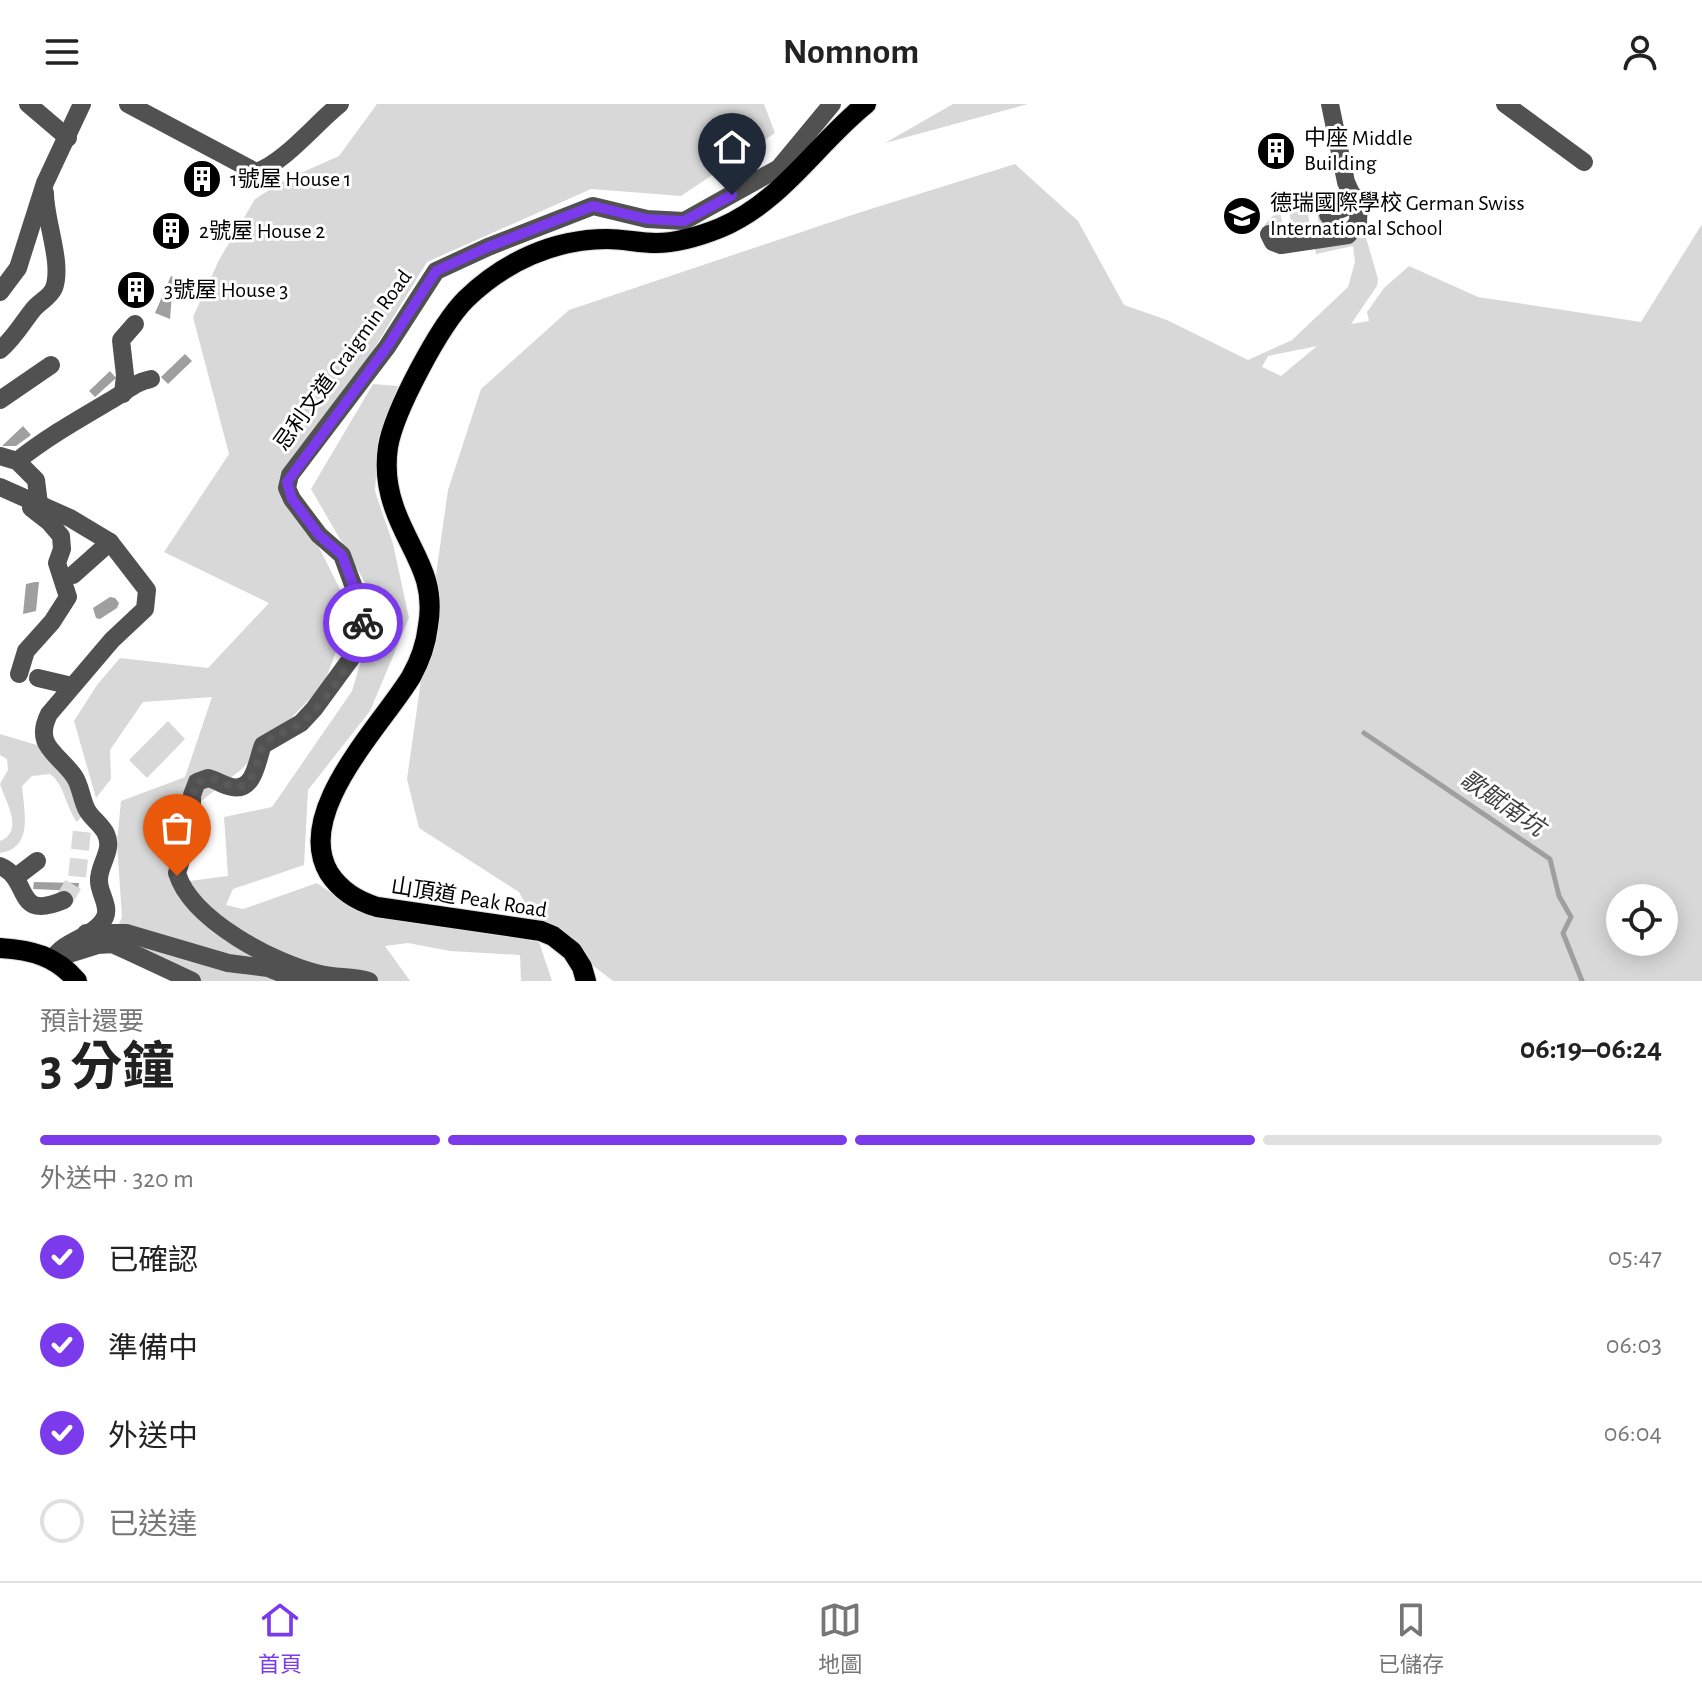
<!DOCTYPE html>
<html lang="zh-TW">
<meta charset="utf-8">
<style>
body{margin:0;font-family:"Alegreya Sans","Noto Sans TC",sans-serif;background:#f6f6f6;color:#222;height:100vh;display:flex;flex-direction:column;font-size:30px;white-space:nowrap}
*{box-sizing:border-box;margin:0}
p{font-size:26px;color:#767676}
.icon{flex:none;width:44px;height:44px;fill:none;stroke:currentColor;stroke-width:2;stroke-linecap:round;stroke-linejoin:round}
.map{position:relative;height:877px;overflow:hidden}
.sheet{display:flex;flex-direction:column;background:#fff;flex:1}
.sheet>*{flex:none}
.tools{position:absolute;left:1606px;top:780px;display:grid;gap:16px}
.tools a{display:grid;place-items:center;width:72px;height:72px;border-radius:50%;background:#fff;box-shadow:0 4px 20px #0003;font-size:40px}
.pin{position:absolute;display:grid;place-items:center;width:68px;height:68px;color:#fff;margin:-82px -34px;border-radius:50% 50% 50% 0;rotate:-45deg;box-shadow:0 0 8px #0007}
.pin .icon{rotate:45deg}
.courier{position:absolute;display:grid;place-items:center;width:80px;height:80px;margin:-40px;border:6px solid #7c3aed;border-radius:50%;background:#fff;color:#222;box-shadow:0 2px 10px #0007}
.head em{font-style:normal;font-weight:700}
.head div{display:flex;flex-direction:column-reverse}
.head{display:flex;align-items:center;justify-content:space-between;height:136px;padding:0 40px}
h1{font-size:52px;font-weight:700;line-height:60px}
.bar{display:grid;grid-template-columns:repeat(4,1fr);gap:12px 8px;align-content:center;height:96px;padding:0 40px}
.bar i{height:10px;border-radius:6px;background:#e0e0e0}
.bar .on{background:#7c3aed}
.bar p{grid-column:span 4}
ol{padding:0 40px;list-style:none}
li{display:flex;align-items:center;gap:24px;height:88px}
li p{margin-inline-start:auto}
li .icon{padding:8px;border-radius:50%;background:#7c3aed;color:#fff;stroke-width:4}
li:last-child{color:#767676}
li i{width:44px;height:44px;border:4px solid #e0e0e0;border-radius:50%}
header{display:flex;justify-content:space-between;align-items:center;height:104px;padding:0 40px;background:#fff;font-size:36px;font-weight:700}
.tab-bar{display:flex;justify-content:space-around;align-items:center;height:112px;border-top:2px solid #e0e0e0;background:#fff;font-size:22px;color:#767676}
.tab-bar a{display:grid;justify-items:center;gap:4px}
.tab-bar .on{color:#7c3aed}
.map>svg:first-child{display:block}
</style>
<header><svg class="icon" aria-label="menu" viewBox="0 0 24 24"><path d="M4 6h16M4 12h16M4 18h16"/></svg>Nomnom<svg class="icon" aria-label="person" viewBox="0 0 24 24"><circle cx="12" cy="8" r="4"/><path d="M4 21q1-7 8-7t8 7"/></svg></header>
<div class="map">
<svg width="1702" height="877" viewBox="0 0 1702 877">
<rect width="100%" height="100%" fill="#fff"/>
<g fill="#d8d8d8" fill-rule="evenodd">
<polygon points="377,0 764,0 775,29 681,92 591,85 427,158 289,384 351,507 324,580 242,665 196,701 182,778 228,772 224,713 272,703 352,587 378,501 311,385 373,280 398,282 378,337 375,387 393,440 409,514 370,607 308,686 304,761 233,785 226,801 243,805 317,779 357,807 539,838 552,877 521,877 520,851 450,847 408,839 385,842 410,877 181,877 105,848 122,813 117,739 121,697 185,673 212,593 143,598 110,646 111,675 96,694 74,617 97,581 120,554 208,564 269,499 164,448 229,350 193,213 219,156 255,95 285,76 339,52"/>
<polygon points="953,0 1028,0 885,39"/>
<path d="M1015,60l63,57 46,84 43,15 81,40 44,-20 56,-53 7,-25 -2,-16 -37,8 -2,-9 51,-11 13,45 -1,7 -26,38 18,-3 -2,-9 17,-24 25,-22 69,31 163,25 61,-98v757h-1089l-78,-60 -16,-29 -100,-64 -12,-49 41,-289 33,-101 88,-79 289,-97zM1317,242l-36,30 -19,-9 6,-11zM1620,794h44v44h-44z"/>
<polygon points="168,617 185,635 147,674 129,656"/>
<path d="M0,630l40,12 31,32 11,38 -5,6c-12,-16 -12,-37 -27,-48l-18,2 -10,10c2,25 12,62 -22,67v-12c25,-10 5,-40 0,-57l8,-14 -1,-11 -7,-4z"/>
</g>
<g fill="#9f9f9f">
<polygon points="171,172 177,175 173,178 170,215 155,209"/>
<polygon points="185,250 192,257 168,280 161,273"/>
<polygon points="110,267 116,274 95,293 89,287"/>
<polygon points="23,322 31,331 16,342 2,342"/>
<polygon points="35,478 39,478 36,507 23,510 26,480"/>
<polygon points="110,493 115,494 119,499 117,504 100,515 96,514 93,504"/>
<polygon points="34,778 79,779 78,787 33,785"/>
</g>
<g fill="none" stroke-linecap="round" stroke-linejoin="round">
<polyline stroke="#9f9f9f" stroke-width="5" points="1364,629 1550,755 1559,792 1571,813 1563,829 1582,877"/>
<g stroke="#d9d9d9" stroke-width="18" stroke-dasharray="18 9" stroke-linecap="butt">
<polyline points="1269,130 1277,120 1328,111"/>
<polyline points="64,796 77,774 82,726"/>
</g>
<defs>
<g id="major">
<path d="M0,844c32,2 56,8 77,33"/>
<path d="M586,877l-4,-14 -10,-16 -19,-15 -12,-5 -164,-24c-20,-6 -37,-17 -48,-34 -36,-60 52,-147 82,-196 9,-16 15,-33 17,-51 9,-51 -19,-75 -34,-119 -7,-20 -9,-40 -6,-60 6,-36 52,-122 78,-148 38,-37 88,-60 141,-60 17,0 32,4 49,4 21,0 44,-7 64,-15 62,-26 96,-84 146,-124"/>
</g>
</defs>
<use href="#major" stroke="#dbdbdb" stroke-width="22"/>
<g stroke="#515151" stroke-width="18">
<polyline points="28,0 68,34"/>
<path d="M128,0l128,68c27,-8 60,-49 84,-68"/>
<polyline points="1330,0 1346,78 1351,89 1359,97"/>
<polyline points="1505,0 1584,58"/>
<polyline points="1328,111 1359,97"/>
<polyline points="1269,130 1273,138 1281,141 1348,131 1358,118 1359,97"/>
<polyline points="0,188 18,164 45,79 82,0"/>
<path d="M0,246c14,-12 21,-25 32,-39 6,-9 18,-13 22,-23 9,-25 -9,-67 -9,-95"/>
<polyline points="123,290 125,271 121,236 135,220"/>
<polyline points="0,296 51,261"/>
<polyline points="0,352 17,357 36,376 39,400"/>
<path d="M17,357c30,-24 62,-42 96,-62 16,-9 20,-16 38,-20"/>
<path d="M0,383l70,31 40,24 37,48 -2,19 -33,31 -63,74c-16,32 9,39 25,62 7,10 7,23 13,34 5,9 15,15 19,24 8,17 -8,31 -7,47 0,12 11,25 6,36 -10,21 -41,22 -52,42"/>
<polyline points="73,471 110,438"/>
<polyline points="19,570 26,547 52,518 68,493 57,459 62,445 61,432 49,418 31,404"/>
<polyline points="38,574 72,582"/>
<path d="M0,762c32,13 13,56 64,34"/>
<polyline points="16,773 37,757"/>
<polyline points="86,829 126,829 228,859 268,864 298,876 324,874"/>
<polyline points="63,852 98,841 113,840 192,877"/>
<path d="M369,877c-16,-5 -33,-3 -49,-7 -45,-10 -129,-54 -143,-101l15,-47v-31l5,-13 11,-4c8,2 15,7 24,9 23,5 25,-28 31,-42l38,-22 13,-14 41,-56 8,-29 -3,-20 -18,-49 -23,-20 -27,-36 -5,-11 3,-13 97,-128 49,-76 52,-24 105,-41 54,13 37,2 95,-53 53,-64"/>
</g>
<use href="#major" stroke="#000" stroke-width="20"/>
</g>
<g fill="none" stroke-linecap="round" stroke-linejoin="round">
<path stroke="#595959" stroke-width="8" stroke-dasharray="0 14.4" d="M177,772c0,-17 11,-33 15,-50 3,-15 -3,-29 5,-44l14,-4 25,10c21,-5 20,-27 27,-43 11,-11 26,-13 38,-22 24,-19 58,-70 62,-100"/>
<polyline stroke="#7c3aed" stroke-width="10" points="363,519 360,500 342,451 319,431 292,395 287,378 387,243 436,167 488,143 593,102 647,115 684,117 732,91"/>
</g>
<defs>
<symbol id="building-disc" viewBox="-11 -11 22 22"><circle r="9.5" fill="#000" stroke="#fff"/><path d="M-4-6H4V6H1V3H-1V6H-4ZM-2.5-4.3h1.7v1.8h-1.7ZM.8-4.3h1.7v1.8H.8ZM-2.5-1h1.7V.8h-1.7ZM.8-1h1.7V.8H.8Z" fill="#fff"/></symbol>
<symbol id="school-disc" viewBox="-11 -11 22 22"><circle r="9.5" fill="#000" stroke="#fff"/><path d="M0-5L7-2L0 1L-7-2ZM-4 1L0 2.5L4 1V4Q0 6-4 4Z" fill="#fff"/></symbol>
</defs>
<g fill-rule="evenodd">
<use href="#building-disc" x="1254" y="25" width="44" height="44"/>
<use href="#building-disc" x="180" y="53" width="44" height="44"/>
<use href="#school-disc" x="1220" y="90" width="44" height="44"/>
<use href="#building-disc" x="149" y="105" width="44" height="44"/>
<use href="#building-disc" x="114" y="164" width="44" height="44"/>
</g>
<g text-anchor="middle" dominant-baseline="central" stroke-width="6" stroke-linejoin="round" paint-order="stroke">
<g font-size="22" fill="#000" stroke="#fff" text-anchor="start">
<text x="1304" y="34">中座 Middle<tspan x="1304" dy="25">Building</tspan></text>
<text x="230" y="75">1號屋 House 1</text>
<text x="1270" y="99">德瑞國際學校 German Swiss<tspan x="1270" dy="25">International School</tspan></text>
<text x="199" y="127">2號屋 House 2</text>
<text x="164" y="186">3號屋 House 3</text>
</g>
<g font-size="22" fill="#000" stroke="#fff">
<text transform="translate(343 256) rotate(-54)">忌利文道 Craigmin Road</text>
<text transform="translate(469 794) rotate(9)">山頂道 Peak Road</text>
</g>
<g font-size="24" font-style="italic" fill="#404040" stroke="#fff">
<text transform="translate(1502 700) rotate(34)">歌賦南坑</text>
</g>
</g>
</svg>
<div class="tools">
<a><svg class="icon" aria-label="locate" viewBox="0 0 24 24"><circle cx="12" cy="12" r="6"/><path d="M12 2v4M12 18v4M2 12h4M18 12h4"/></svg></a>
</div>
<div class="pin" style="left:177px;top:772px;background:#ea580c"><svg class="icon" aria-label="bag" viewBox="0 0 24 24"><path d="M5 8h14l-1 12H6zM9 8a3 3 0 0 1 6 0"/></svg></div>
<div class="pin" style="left:732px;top:91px;background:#1f2937"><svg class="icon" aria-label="home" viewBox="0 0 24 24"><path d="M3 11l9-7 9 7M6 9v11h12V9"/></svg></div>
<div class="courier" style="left:363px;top:519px"><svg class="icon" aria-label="bike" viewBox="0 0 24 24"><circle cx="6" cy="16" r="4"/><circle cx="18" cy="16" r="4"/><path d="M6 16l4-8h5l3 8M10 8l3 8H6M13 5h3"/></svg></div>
</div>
<section class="sheet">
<div class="head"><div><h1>3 分鐘</h1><p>預計還要</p></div><em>06:19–06:24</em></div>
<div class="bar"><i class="on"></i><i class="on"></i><i class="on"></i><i></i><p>外送中 · 320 m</p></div>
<ol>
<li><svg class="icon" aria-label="check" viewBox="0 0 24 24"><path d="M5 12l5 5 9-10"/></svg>已確認<p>05:47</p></li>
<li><svg class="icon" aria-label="check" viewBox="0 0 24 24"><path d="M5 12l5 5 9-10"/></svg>準備中<p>06:03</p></li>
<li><svg class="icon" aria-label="check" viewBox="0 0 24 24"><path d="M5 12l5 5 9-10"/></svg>外送中<p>06:04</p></li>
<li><i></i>已送達</li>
</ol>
</section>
<nav class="tab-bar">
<a class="on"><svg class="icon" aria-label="home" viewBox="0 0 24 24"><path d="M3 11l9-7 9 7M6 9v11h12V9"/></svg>首頁</a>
<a><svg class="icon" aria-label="map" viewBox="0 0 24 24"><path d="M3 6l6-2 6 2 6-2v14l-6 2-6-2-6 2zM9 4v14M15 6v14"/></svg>地圖</a>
<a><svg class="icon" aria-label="saved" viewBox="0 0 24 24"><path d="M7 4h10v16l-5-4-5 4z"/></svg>已儲存</a>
</nav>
